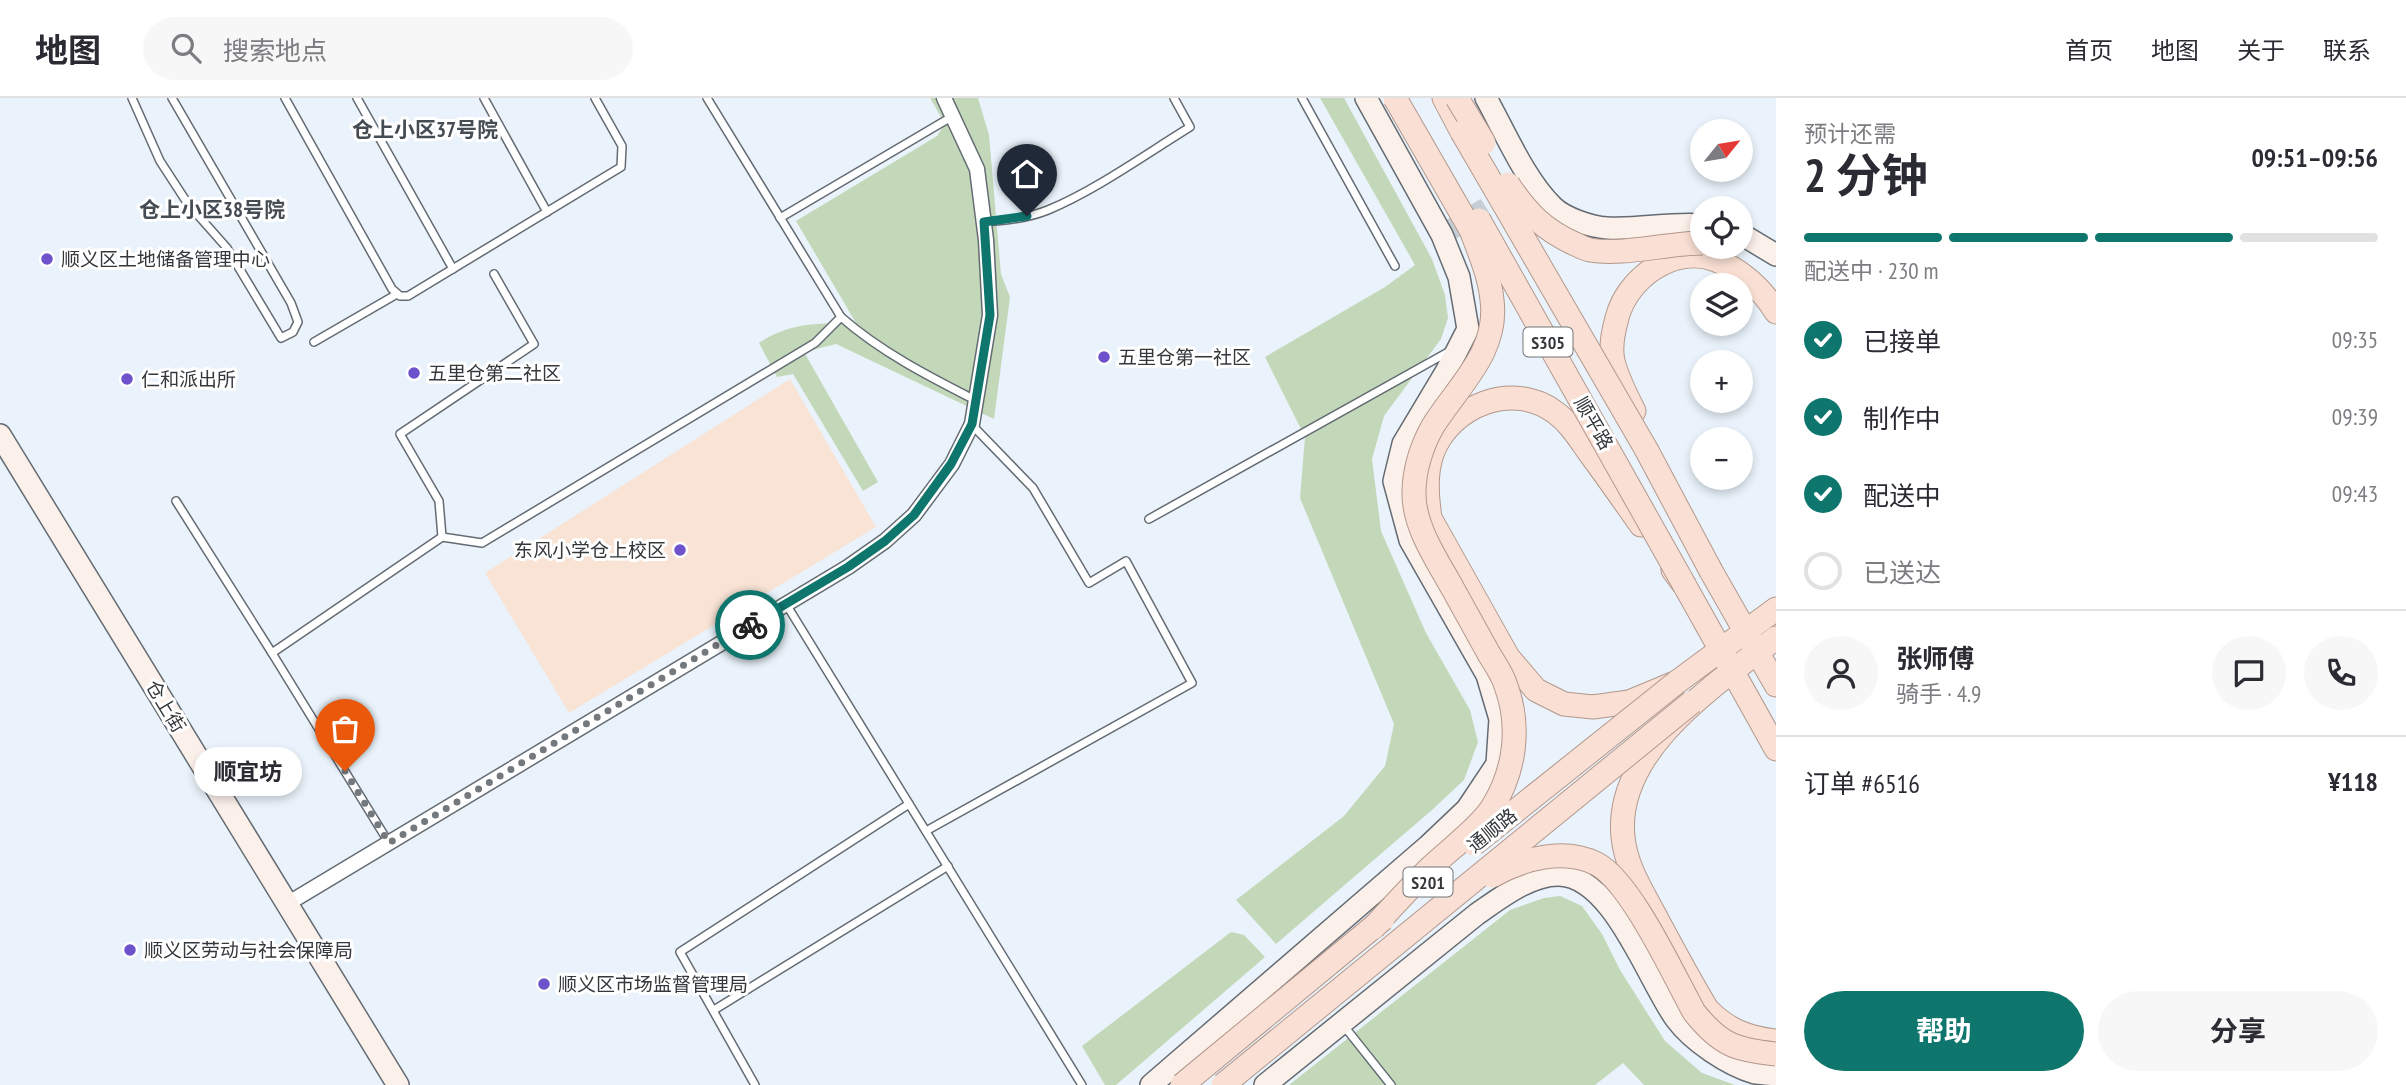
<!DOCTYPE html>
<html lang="zh">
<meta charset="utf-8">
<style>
body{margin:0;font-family:"PT Sans Narrow","Noto Sans SC",sans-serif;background:#f7f7f7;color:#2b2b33;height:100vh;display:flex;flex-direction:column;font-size:26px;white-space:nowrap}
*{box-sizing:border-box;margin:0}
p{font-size:23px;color:#7c7c81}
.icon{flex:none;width:38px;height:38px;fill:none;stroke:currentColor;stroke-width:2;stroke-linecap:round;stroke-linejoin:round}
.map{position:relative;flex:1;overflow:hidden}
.drawer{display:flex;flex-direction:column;background:#fff;width:630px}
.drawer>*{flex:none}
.needle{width:46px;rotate:60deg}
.buttons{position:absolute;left:1690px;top:21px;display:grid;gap:14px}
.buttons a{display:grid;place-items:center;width:63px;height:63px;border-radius:50%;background:#fff;box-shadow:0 4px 10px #0003;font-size:35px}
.pin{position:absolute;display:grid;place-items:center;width:60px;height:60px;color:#fff;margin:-72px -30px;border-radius:50% 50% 50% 0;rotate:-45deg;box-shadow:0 0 7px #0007}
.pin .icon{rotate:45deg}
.courier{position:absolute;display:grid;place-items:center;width:70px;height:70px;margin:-35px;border:5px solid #0f766e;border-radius:50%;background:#fff;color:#222;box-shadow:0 2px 9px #0007}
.bubble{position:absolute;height:49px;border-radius:24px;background:#fff;box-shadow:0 4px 10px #0003;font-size:23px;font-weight:700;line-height:49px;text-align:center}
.summary em{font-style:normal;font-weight:700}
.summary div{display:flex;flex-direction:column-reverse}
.summary{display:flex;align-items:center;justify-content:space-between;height:119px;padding:0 28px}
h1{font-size:46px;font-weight:700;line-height:52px}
.bar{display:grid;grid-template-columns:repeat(4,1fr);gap:10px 7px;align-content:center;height:84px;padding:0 28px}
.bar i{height:9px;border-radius:5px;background:#e1e1e2}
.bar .active{background:#0f766e}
.bar p{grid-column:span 4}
.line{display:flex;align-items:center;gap:18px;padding:0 28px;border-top:2px solid #e1e1e2}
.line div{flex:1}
.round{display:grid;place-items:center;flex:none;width:74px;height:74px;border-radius:37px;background:#f7f7f7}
ol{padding:0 28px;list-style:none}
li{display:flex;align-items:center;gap:21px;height:77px}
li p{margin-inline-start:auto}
li .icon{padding:7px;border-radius:50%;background:#0f766e;color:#fff;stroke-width:4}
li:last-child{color:#7c7c81}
li i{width:38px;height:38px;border:4px solid #e1e1e2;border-radius:50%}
.primary-button{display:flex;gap:14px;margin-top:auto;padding:14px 28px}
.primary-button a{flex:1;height:80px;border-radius:42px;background:#0f766e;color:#fff;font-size:28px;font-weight:700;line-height:80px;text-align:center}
.primary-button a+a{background:#f7f7f7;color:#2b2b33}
header{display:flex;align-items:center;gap:42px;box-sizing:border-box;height:98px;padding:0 35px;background:#fff;border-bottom:2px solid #e1e1e2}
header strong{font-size:33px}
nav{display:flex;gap:38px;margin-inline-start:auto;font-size:24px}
.search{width:490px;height:63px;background:#f7f7f7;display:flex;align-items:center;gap:18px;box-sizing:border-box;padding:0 24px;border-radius:38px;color:#7c7c81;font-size:26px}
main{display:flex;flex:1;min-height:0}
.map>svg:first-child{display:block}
</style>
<header>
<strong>地图</strong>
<div class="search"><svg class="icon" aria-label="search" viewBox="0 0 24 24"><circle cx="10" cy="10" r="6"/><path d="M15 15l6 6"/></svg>搜索地点</div>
<nav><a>首页</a><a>地图</a><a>关于</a><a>联系</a></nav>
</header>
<main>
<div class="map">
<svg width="1776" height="987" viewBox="0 0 1776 987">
<rect width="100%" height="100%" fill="#eaf3fb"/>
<polygon fill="#f8e3d5" points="790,281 876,429 569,615 485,475"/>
<g fill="#c3d8b9">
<path d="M930,0h48l11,37 12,139 9,23 -16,122 -158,-75 -32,8 74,130 -15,9 -70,-117 -16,3 -18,-34c30,-21 63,-20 97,-20l-60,-102 141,-85 8,-12z"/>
<polygon points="1320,0 1344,0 1432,161 1445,197 1448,220 1441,241 1384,318 1372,361 1381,433 1426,535 1470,612 1478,644 1464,682 1432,712 1276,846 1236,802 1344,718 1385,668 1394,626 1300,400 1305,339 1265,259 1385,189 1415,167"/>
<polygon points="1560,798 1582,808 1602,836 1620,872 1665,943 1702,975 1735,987 1644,987 1623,965 1595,987 1289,987 1510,812 1544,800"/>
<polygon points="1231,834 1244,837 1265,859 1116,987 1105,987 1082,948"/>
</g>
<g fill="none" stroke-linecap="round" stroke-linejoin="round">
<polyline stroke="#c6ced5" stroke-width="21" stroke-dasharray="21 10" stroke-linecap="butt" points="1442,137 1515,92"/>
<defs>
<g id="lane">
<polyline points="132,0 160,63 188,106 227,150 281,240 293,234 298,224 291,205 172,0"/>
<polyline points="285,0 392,191 400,198 408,198 621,69 622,48 595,0"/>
<polyline points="357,0 453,171"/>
<polyline points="484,0 547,114"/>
<path d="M707,0l134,219c40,35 87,59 134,83"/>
<polyline points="1302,0 1395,168"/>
<polyline points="780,120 953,18"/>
<path d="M983,124c22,-1 45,-4 65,-12 48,-20 98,-56 142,-83l-16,-29"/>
<polyline points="314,244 397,196"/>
<polyline points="176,403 272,555"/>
<polyline points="1149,421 1450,253"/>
<polyline points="442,439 439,403 400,336 534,246 494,176"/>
<polyline points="786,506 1082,987"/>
<polyline points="926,733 1192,585 1126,463 1089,485 1033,390 972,327"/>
<polyline points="389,745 272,555 442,439 482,445 815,245 841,219"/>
<polyline points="714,912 948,768"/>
<polyline points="1344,928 1391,987"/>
<polyline points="755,987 680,854 909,706"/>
</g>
<polyline id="street" points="287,806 848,469 885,443 914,417 952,366 972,326 990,217 986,142 977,71 944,0"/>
<g id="secondary">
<path d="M1486,0c19,34 39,82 67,109 11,11 38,20 54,21 32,2 64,-6 96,-3"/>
<polyline points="1741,136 1776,157"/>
<polyline points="0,337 398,987"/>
<polyline points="1151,987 1428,748 1467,711 1497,666 1500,621 1487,577 1410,442 1394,383 1403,346 1446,274 1468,231 1459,179 1442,137 1366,0"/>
<path d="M1265,987l212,-171c22,-15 52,-39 81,-39 55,0 90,106 118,144 16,22 52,46 79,54 6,1 14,1 21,2"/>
</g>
<g id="primary">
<polyline points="1444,0 1462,34"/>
<path d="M1634,313c-8,-16 -17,-33 -21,-50 -3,-14 0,-29 4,-43 10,-40 57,-74 99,-58 25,10 47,30 60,52"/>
<path d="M1641,427c-17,-24 -33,-47 -50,-70 -11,-15 -20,-31 -35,-42 -42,-33 -106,-8 -124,41 -7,21 -5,42 -2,64l78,139 28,33 28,14 29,3 36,-5 48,-20 99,-73"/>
<polyline points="1673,472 1685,488 1776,651"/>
<polyline points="1711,473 1776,587"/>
<path d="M1776,540c-60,46 -162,112 -153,199 3,32 23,60 37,88 15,28 30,56 47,84 19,20 40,29 69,32"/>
</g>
</defs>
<use href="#lane" stroke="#646b73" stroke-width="10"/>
<use href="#street" stroke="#646b73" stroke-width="17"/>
<use href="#secondary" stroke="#646b73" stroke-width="24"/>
<use href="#primary" stroke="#b2988c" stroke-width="25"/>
<use href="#lane" stroke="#fff" stroke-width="7"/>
<use href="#street" stroke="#fff" stroke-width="14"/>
<use href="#secondary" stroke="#fcf0ea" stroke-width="21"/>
<use href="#primary" stroke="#fae0d4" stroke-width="23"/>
<defs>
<g id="primary-bridge">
<polyline points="1457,0 1484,45"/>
<polyline points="1462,34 1646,351 1711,473"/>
<path d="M1508,86c19,29 36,46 67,60 5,2 10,5 15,6 32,6 78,-7 113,-7"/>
<polyline points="1479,122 1685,488"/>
<polyline points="1474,746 1677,584"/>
<path d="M1492,778c30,-17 72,-29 105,-12 34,18 77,112 97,148 26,33 42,38 82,42"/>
<path d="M1373,830c19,-21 38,-42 58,-61 18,-17 49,-40 61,-59 23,-37 29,-81 14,-122 -3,-11 -11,-22 -17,-32 -12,-22 -24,-43 -36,-65 -16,-29 -40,-63 -39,-97 0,-22 8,-47 19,-66 24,-39 66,-74 59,-126 -2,-23 -13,-49 -21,-70l-76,-132"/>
<polyline points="1182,987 1383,821"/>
<polyline points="1223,987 1692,604"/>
</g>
</defs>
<use href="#primary-bridge" stroke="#b2988c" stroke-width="25" stroke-linecap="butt"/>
<use href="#primary-bridge" stroke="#fae0d4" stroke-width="23"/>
</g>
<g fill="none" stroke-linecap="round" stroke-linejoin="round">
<polyline stroke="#74797e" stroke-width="7" stroke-dasharray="0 12.6" points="345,673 389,745 750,527"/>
<polyline stroke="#0f766e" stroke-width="9" points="750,527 848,469 885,443 914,417 951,366 972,326 990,217 984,124 1027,118"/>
</g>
<g fill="#6e52cb" stroke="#fff" stroke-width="2.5">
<circle cx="47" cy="161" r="7"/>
<circle cx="1104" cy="259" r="7"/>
<circle cx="414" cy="275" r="7"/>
<circle cx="127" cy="281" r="7"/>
<circle cx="680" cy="452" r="7"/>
<circle cx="130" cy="852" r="7"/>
<circle cx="544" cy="886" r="7"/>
</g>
<g text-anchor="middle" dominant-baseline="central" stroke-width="6" stroke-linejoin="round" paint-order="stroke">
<g fill="#fff" stroke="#727476" stroke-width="2">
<rect x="1523.5" y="229.5" width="49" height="29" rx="5"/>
<rect x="1403.5" y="769.5" width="49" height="29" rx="5"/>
</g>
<g font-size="18" font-weight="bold" fill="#35383b">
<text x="1548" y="244">S305</text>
<text x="1428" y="784">S201</text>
</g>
<g font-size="19" fill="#35383b" stroke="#fff" text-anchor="start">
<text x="61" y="161">顺义区土地储备管理中心</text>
<text x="1118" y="259">五里仓第一社区</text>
<text x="428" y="275">五里仓第二社区</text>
<text x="141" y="281">仁和派出所</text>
<text x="666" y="452" text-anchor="end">东风小学仓上校区</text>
<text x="144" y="852">顺义区劳动与社会保障局</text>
<text x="558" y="886">顺义区市场监督管理局</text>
</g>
<g font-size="19" fill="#35383b" stroke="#fff">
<text transform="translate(1594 325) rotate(60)">顺平路</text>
<text transform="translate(166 608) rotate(59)">仓上街</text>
<text transform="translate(1492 732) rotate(-39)">通顺路</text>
</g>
<g font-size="21" font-weight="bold" fill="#454c53" stroke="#fff">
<text x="425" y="31">仓上小区37号院</text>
<text x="212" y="111">仓上小区38号院</text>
</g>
</g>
</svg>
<div class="buttons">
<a><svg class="needle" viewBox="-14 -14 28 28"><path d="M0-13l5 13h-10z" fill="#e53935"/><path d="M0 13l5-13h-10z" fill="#7c7c81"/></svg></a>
<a><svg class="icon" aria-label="locate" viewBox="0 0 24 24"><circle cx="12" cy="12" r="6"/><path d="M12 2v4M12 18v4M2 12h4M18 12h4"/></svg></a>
<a><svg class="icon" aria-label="layers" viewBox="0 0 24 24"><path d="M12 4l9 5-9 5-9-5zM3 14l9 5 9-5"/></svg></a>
<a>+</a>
<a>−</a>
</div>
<div class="pin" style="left:345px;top:673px;background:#ea580c"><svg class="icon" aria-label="bag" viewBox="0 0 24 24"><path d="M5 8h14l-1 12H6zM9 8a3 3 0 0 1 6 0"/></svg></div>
<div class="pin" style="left:1027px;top:118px;background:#1f2937"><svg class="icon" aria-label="home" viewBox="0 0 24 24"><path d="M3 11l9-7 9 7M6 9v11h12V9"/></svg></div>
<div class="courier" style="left:750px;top:527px"><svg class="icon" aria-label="bike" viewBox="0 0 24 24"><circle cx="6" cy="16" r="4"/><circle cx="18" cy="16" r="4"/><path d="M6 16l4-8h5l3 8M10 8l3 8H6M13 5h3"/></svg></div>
<div class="bubble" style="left:194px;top:649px;width:108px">顺宜坊</div>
</div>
<section class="drawer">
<div class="summary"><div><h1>2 分钟</h1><p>预计还需</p></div><em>09:51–09:56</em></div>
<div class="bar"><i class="active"></i><i class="active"></i><i class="active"></i><i></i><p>配送中 · 230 m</p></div>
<ol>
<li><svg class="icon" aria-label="check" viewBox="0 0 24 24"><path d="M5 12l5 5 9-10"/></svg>已接单<p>09:35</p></li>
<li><svg class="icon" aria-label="check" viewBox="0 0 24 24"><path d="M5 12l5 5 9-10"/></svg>制作中<p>09:39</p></li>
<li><svg class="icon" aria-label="check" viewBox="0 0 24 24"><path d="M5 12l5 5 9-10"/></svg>配送中<p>09:43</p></li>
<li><i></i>已送达</li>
</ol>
<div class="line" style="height:126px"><a class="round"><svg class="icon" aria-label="person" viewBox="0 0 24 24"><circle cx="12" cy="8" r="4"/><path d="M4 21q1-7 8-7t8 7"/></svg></a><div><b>张师傅</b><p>骑手 · 4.9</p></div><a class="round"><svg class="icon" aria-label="chat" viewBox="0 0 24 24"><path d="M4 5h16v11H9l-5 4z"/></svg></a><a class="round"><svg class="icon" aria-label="phone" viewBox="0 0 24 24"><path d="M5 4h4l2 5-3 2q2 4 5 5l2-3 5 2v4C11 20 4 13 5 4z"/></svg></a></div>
<div class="line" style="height:91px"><div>订单 #6516</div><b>¥118</b></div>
<div class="primary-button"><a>帮助</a><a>分享</a></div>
</section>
</main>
